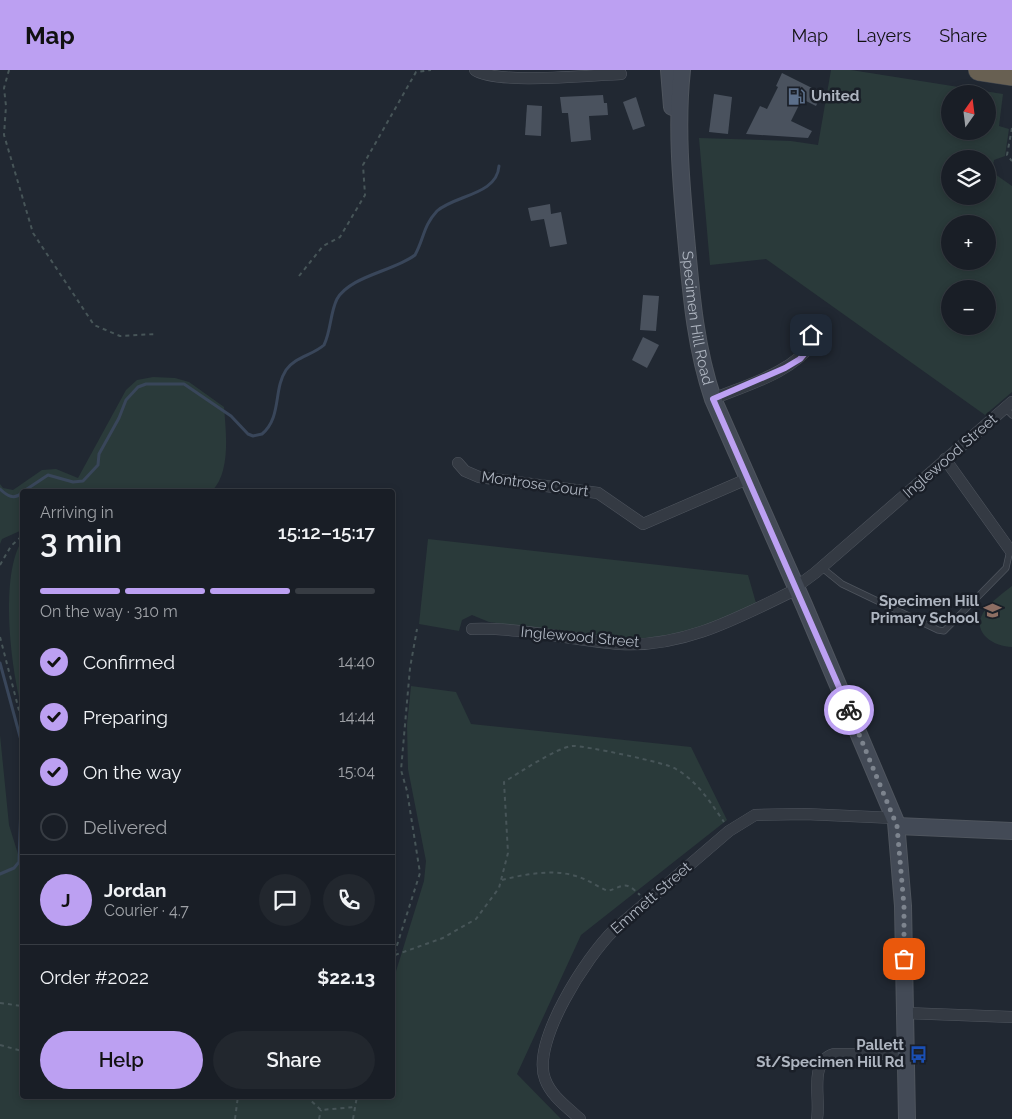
<!DOCTYPE html>
<meta charset="utf-8">
<style>
body{margin:0;font-family:Raleway,sans-serif;background:#22272e;color:#f1f3f6;height:100vh;display:flex;flex-direction:column;font-size:19px;white-space:nowrap}
*{box-sizing:border-box;margin:0}
p{font-size:16px;color:#9fa2a7}
.icon{flex:none;width:28px;height:28px;fill:none;stroke:currentColor;stroke-width:2;stroke-linecap:round;stroke-linejoin:round}
.map{position:relative;flex:1;overflow:hidden}
.drawer{position:absolute;left:20px;top:419px;width:375px;height:610px;display:flex;flex-direction:column;background:#191e26;border-radius:5px;box-shadow:0 2px 8px #0003,0 0 0 1px #373c43}
.drawer>*{flex:none}
.needle{width:32px;rotate:14deg}
.fabs{position:absolute;left:941px;top:15px;display:grid;gap:10px}
.fabs a{display:grid;place-items:center;width:55px;height:55px;border-radius:50%;background:#191e26;box-shadow:0 2px 8px #0003,0 0 0 1px #373c43;font-size:25px}
.pin{position:absolute;display:grid;place-items:center;width:42px;height:42px;color:#fff;margin:-21px;border-radius:10px;box-shadow:0 2px 8px #0006}
.courier{position:absolute;display:grid;place-items:center;width:50px;height:50px;margin:-25px;border:4px solid #bca0f2;border-radius:50%;background:#fff;color:#222;box-shadow:0 1px 6px #0007}
.head em{font-style:normal;font-weight:600}
.head div{display:flex;flex-direction:column-reverse}
.head{display:flex;align-items:center;justify-content:space-between;height:85px;padding:0 20px}
h1{font-size:32px;font-weight:600;line-height:38px}
.bar{display:grid;grid-template-columns:repeat(4,1fr);gap:8px 5px;align-content:center;height:60px;padding:0 20px}
.bar i{height:6px;border-radius:4px;background:#373c43}
.bar .current{background:#bca0f2}
.bar p{grid-column:span 4}
.line{display:flex;align-items:center;gap:12px;padding:0 20px;border-top:1px solid #373c43}
.line div{flex:1}
.round{display:grid;place-items:center;flex:none;width:52px;height:52px;border-radius:26px;background:#22272e}
ol{padding:0 20px;list-style:none}
li{display:flex;align-items:center;gap:15px;height:55px}
li p{margin-inline-start:auto}
li .icon{padding:5px;border-radius:50%;background:#bca0f2;color:#111;stroke-width:4}
li:last-child{color:#9fa2a7}
li i{width:28px;height:28px;border:2px solid #373c43;border-radius:50%}
.action{display:flex;gap:10px;margin-top:auto;padding:10px 20px}
.action a{flex:1;height:58px;border-radius:30px;background:#bca0f2;color:#111;font-size:20px;font-weight:600;line-height:58px;text-align:center}
.action a+a{background:#22272e;color:#f1f3f6}
header{display:flex;align-items:center;gap:30px;box-sizing:border-box;height:70px;padding:0 25px;background:#bca0f2;color:#111}
header strong{font-size:24px}
nav{display:flex;gap:28px;margin-inline-start:auto;font-size:18px}
.map>svg:first-child{display:block}
</style>
<header>
<strong>Map</strong>
<nav><a>Map</a><a>Layers</a><a>Share</a></nav>
</header>
<div class="map">
<svg width="1012" height="1049" viewBox="0 0 1012 1049">
<rect width="100%" height="100%" fill="#212832"/>
<g fill="#2a3a3a" fill-rule="evenodd">
<path d="M831,0h20l152,24 -4,32 10,3 -4,27 -11,4 -2,12 20,14v206l-27,23 -219,-156 -56,6 -11,-127 92,3 27,4zM950,24h38v37h-38zM950,89h38v37h-38zM950,154h38v37h-38zM950,219h38v37h-38z"/>
<path d="M153,307l22,1 14,4 35,25c2,25 7,65 -12,84h-190v39l-20,9 -2,5v-60l3,4 10,2 29,-20 14,-1 22,9 48,-88 11,-10z"/>
<path d="M428,469l320,36 8,28c-36,17 -72,33 -112,35 -50,3 -106,-9 -155,-16l-17,-7 -10,5 -3,11 -40,-7z"/>
<path d="M22,471v168c-12,-43 -22,-135 0,-168z"/>
<path d="M1012,516v61c-17,0 -41,-14 -29,-34 7,-11 19,-19 29,-27z"/>
<polygon points="411,616 456,622 471,654 691,677 727,750 581,865 517,1004 561,1049 0,1049 0,665 9,755 22,797 22,1026 392,1026 393,911 424,811 426,791 408,699 407,655"/>
</g>
<g fill="none" stroke-linecap="round" stroke-linejoin="round">
<g stroke="#39465a" stroke-width="3">
<path d="M0,419c7,7 14,11 22,4"/>
<path d="M24,421l24,-16 25,7 10,-1 15,-16 1,-11 20,-36 7,-18 12,-13 8,-3h38l47,32 17,18 5,2 9,-2c20,-17 11,-44 24,-64 9,-13 27,-15 38,-25 7,-14 6,-32 13,-46 13,-23 57,-28 78,-44 9,-16 8,-29 22,-44 18,-16 60,-16 62,-45"/>
<polyline points="0,593 22,674"/>
<polyline points="0,804 14,798 19,792 22,704"/>
</g>
</g>
<g fill="#4a525e">
<polygon points="782,3 822,23 816,36 802,29 791,51 812,61 808,68 746,64 760,36 767,39 778,17 776,16"/>
<polygon points="714,24 732,27 728,64 709,62"/>
<polygon points="603,25 604,33 607,33 608,45 589,46 591,70 571,72 568,43 562,43 560,27"/>
<polygon points="636,27 645,56 633,60 623,32"/>
<polygon points="527,35 542,36 541,66 525,65"/>
<polygon points="550,134 551,144 561,142 567,174 550,177 544,149 531,151 530,147 528,138"/>
<polygon points="643,225 659,226 656,261 640,260"/>
<polygon points="643,267 659,275 647,298 632,290"/>
</g>
<g fill="none" stroke-linecap="round" stroke-linejoin="round">
<defs>
<g id="lane">
<polyline points="1005,338 1012,345"/>
<polyline points="821,497 842,514 938,560 944,561 1006,498 1010,480"/>
</g>
<g id="street">
<path d="M475,0c22,15 116,5 146,4"/>
<polyline points="807,258 815,271 822,276"/>
<path d="M713,329c36,-15 77,-25 102,-58"/>
<polyline points="945,389 1010,480"/>
<polyline points="458,393 465,401 479,407 598,423 643,454 747,409"/>
<polyline points="796,517 815,503 1012,332"/>
<path d="M472,559c47,-2 101,11 148,15 65,4 121,-28 177,-55"/>
<polyline points="905,943 1012,947"/>
<path d="M580,1049c-13,-12 -29,-23 -35,-40 -14,-37 42,-123 69,-149l115,-99 26,-16 50,-1 89,4"/>
<path d="M817,1049c4,-22 -9,-57 17,-65h71"/>
</g>
<g id="secondary">
<polyline points="669,0 672,37"/>
<path id="s1" d="M682,0c-6,55 -1,112 4,167 5,55 9,109 27,162l91,206 92,217 7,84 4,213"/>
<polyline points="897,756 1012,761"/>
</g>
<polyline id="highway" points="979,0 1012,5"/>
</defs>
<use href="#lane" stroke="#4f555e" stroke-width="7"/>
<use href="#street" stroke="#4f555e" stroke-width="12"/>
<use href="#secondary" stroke="#4f555e" stroke-width="18"/>
<use href="#highway" stroke="#3f454e" stroke-width="22"/>
<g stroke="#475558" stroke-width="2" stroke-dasharray="4 4" stroke-linecap="butt">
<polyline points="9,0 4,18 6,36 4,65 33,163 94,255 120,266 156,264"/>
<polyline points="1012,58 1007,85 1012,91"/>
<polyline points="299,206 323,176 340,167 365,125 363,95 416,2 431,0"/>
<polyline points="0,495 11,476 22,466"/>
<polyline points="0,567 22,652"/>
<path d="M502,810c23,-6 51,-11 74,-4 11,3 22,11 32,15 18,-6 17,-10 32,4"/>
<path d="M395,885l48,-17 33,-19 23,-31 9,-35 -4,-71c15,-9 52,-34 68,-36 10,-1 96,17 104,23 21,12 35,34 48,53"/>
<polyline points="392,891 420,803 407,721 401,700 410,598 417,559"/>
<polyline points="0,933 22,936"/>
<polyline points="0,975 22,981"/>
<polyline points="306,1026 321,1040 355,1037"/>
<polyline points="235,1049 238,1026"/>
<polyline points="319,1049 321,1040"/>
<polyline points="353,1049 357,1026"/>
</g>
<use href="#lane" stroke="#343a43" stroke-width="5.5"/>
<use href="#street" stroke="#343a43" stroke-width="11"/>
<use href="#secondary" stroke="#434a56" stroke-width="16"/>
<use href="#highway" stroke="#686052" stroke-width="21"/>
</g>
<g fill="none" stroke-linecap="round" stroke-linejoin="round">
<polyline stroke="#7d848e" stroke-width="5" stroke-dasharray="0 9" points="849,640 897,756 904,836 904,889"/>
<polyline stroke="#bca0f2" stroke-width="6" points="811,265 815,271 800,289 785,298 713,329 849,640"/>
</g>
<defs>
<symbol id="fuel-bare" viewBox="-9 -9 18 18"><path d="M-5.5-6h7V0h2V4h1.3V-2.5L3-4.5l.8-.8L6-3V5H2.5V1h-1V6h-7ZM-4.2-4.7v3.2H.2V-4.7Z" fill="#5c6f8a" stroke="#1a1f28" stroke-width="2.5" paint-order="stroke"/></symbol>
<symbol id="school-bare" viewBox="-9 -9 18 18"><path d="M0-5L7-2L0 1L-7-2ZM-4 1L0 2.5L4 1V4Q0 6-4 4Z" fill="#8d6e63" stroke="#1a1f28" stroke-width="2.5" paint-order="stroke"/></symbol>
<symbol id="bus-bare" viewBox="-9 -9 18 18"><path d="M-5-6H5V4H4V6H2V4H-2V6H-4V4H-5ZM-3.5-4V0h7V-4ZM-3.5 1.2v1.5H-2V1.2ZM2 1.2v1.5H3.5V1.2Z" fill="#1a4fb4" stroke="#1a1f28" stroke-width="2.5" paint-order="stroke"/></symbol>
</defs>
<g fill-rule="evenodd">
<use href="#fuel-bare" x="784" y="14" width="25" height="25"/>
<use href="#school-bare" x="980" y="528" width="25" height="25"/>
<use href="#bus-bare" x="906" y="972" width="25" height="25"/>
</g>
<g text-anchor="middle" dominant-baseline="central" stroke-width="5" stroke-linejoin="round" paint-order="stroke">
<g font-size="15" font-weight="bold" fill="#aeb5c0" stroke="#1a1f28" text-anchor="end">
<text x="811" y="26" text-anchor="start">United</text>
<text x="979" y="531">Specimen Hill<tspan x="979" dy="17">Primary School</tspan></text>
<text x="904" y="975">Pallett<tspan x="904" dy="17">St/Specimen Hill Rd</tspan></text>
</g>
<g font-size="15" fill="#aeb5c0" stroke="#1a1f28">
<text stroke="none"><textPath href="#s1" startOffset="249">Specimen Hill Road</textPath></text>
<text transform="translate(950 386) rotate(-41)">Inglewood Street</text>
<text transform="translate(535 414) rotate(8)">Montrose Court</text>
<text transform="translate(580 567) rotate(5)">Inglewood Street</text>
<text transform="translate(651 828) rotate(-41)">Emmett Street</text>
</g>
</g>
</svg>
<div class="fabs">
<a><svg class="needle" viewBox="-14 -14 28 28"><path d="M0-13l5 13h-10z" fill="#e53935"/><path d="M0 13l5-13h-10z" fill="#9fa2a7"/></svg></a>
<a><svg class="icon" aria-label="layers" viewBox="0 0 24 24"><path d="M12 4l9 5-9 5-9-5zM3 14l9 5 9-5"/></svg></a>
<a>+</a>
<a>−</a>
</div>
<div class="pin" style="left:904px;top:889px;background:#ea580c"><svg class="icon" aria-label="bag" viewBox="0 0 24 24"><path d="M5 8h14l-1 12H6zM9 8a3 3 0 0 1 6 0"/></svg></div>
<div class="pin" style="left:811px;top:265px;background:#1f2937"><svg class="icon" aria-label="home" viewBox="0 0 24 24"><path d="M3 11l9-7 9 7M6 9v11h12V9"/></svg></div>
<div class="courier" style="left:849px;top:640px"><svg class="icon" aria-label="bike" viewBox="0 0 24 24"><circle cx="6" cy="16" r="4"/><circle cx="18" cy="16" r="4"/><path d="M6 16l4-8h5l3 8M10 8l3 8H6M13 5h3"/></svg></div>
<section class="drawer">
<div class="head"><div><h1>3 min</h1><p>Arriving in</p></div><em>15:12–15:17</em></div>
<div class="bar"><i class="current"></i><i class="current"></i><i class="current"></i><i></i><p>On the way · 310 m</p></div>
<ol>
<li><svg class="icon" aria-label="check" viewBox="0 0 24 24"><path d="M5 12l5 5 9-10"/></svg>Confirmed<p>14:40</p></li>
<li><svg class="icon" aria-label="check" viewBox="0 0 24 24"><path d="M5 12l5 5 9-10"/></svg>Preparing<p>14:44</p></li>
<li><svg class="icon" aria-label="check" viewBox="0 0 24 24"><path d="M5 12l5 5 9-10"/></svg>On the way<p>15:04</p></li>
<li><i></i>Delivered</li>
</ol>
<div class="line" style="height:90px"><b class="round" style="background:#bca0f2;color:#111">J</b><div><b>Jordan</b><p>Courier · 4.7</p></div><a class="round"><svg class="icon" aria-label="chat" viewBox="0 0 24 24"><path d="M4 5h16v11H9l-5 4z"/></svg></a><a class="round"><svg class="icon" aria-label="phone" viewBox="0 0 24 24"><path d="M5 4h4l2 5-3 2q2 4 5 5l2-3 5 2v4C11 20 4 13 5 4z"/></svg></a></div>
<div class="line" style="height:65px"><div>Order #2022</div><b>$22.13</b></div>
<div class="action"><a>Help</a><a>Share</a></div>
</section>
</div>
